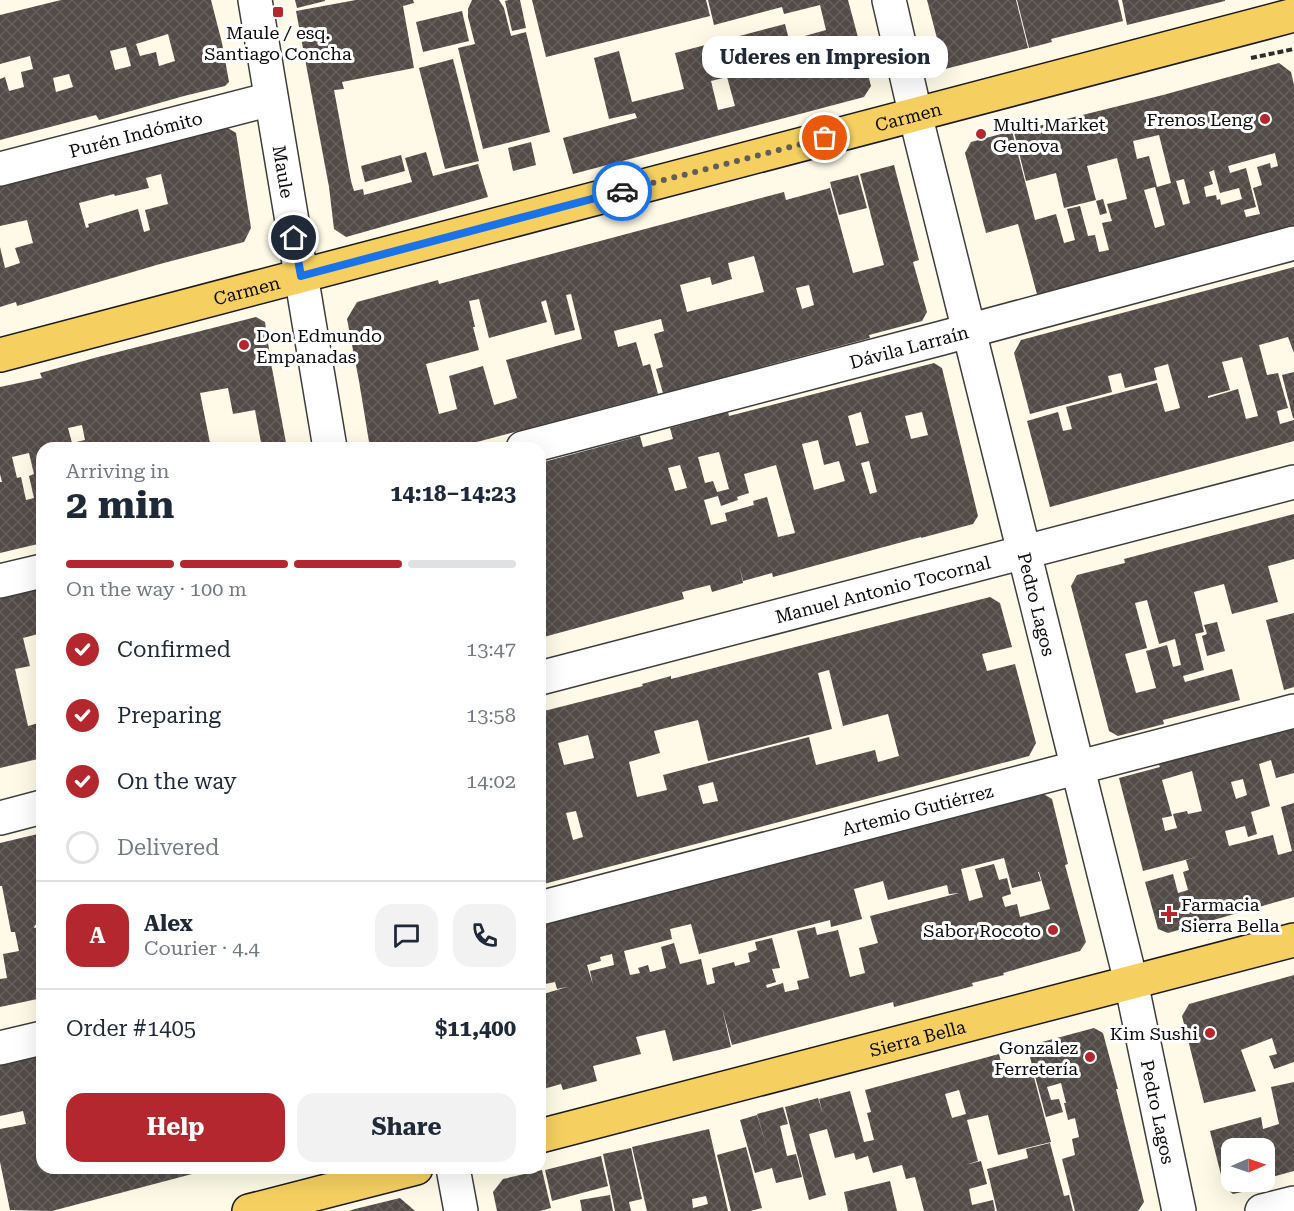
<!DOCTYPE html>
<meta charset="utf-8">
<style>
body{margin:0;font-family:"Roboto Serif",serif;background:#f2f2f3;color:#1f2937;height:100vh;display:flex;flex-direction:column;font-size:22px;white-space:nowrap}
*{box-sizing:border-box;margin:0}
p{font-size:20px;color:#747a83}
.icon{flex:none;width:33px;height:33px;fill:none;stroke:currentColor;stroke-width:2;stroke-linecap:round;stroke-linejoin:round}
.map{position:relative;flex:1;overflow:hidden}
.side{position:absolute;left:36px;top:442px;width:510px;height:732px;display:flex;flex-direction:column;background:#fff;border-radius:18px;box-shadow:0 6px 24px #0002}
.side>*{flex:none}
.needle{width:39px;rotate:88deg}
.controls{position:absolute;left:1221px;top:1138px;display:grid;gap:12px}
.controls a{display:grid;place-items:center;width:54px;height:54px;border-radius:12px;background:#fff;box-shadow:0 6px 24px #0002;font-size:30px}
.pin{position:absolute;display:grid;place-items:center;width:51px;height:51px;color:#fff;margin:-26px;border:3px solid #fff;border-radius:50%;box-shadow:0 2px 6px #0007}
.courier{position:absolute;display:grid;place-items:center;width:60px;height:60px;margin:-30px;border:4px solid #1a73e8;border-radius:50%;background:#fff;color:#222;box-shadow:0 2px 8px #0007}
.bubble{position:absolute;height:42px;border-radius:18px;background:#fff;box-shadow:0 6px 24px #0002;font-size:20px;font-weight:700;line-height:42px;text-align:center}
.overview em{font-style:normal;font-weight:700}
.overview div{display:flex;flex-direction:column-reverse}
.overview{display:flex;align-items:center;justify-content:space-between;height:102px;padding:0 30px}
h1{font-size:39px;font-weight:700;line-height:45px}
.bar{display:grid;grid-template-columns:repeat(4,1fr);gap:9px 6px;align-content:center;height:72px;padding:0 30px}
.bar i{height:8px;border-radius:4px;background:#e0e1e3}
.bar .active{background:#b4272e}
.bar p{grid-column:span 4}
.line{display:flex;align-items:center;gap:15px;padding:0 30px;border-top:2px solid #e0e1e3}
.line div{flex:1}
.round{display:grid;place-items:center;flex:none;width:63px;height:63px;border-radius:18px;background:#f2f2f3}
ol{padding:0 30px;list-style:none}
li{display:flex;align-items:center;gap:18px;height:66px}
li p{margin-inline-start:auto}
li .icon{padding:6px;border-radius:50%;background:#b4272e;color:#fff;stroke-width:4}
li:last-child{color:#747a83}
li i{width:33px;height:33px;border:3px solid #e0e1e3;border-radius:50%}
.cta{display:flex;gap:12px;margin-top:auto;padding:12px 30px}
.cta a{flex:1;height:69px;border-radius:18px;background:#b4272e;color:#fff;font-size:24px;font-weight:700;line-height:69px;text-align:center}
.cta a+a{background:#f2f2f3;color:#1f2937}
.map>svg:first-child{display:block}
</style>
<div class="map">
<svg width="1294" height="1211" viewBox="0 0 1294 1211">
<defs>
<pattern id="building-cross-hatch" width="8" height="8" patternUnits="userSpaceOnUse" patternTransform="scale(1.5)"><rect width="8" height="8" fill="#524b47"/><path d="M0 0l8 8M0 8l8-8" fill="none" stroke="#66605d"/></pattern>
</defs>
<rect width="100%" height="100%" fill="#fefae7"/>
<g fill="url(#building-cross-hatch)" fill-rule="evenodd">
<path d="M61,0h150l11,43 7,39 -4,4 -41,10 -85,24 -3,-5 -96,25v-61l5,-2 4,14 15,-4 -3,-15 12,-3 -3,-13 -30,8v-49zM168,34l7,27 -16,5 -3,-14 -16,4 -4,-12zM126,47l5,19 -16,4 -5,-19zM69,74l4,13 -17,5 -3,-14z"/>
<polygon points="295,0 325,0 325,1 297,8"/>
<polygon points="356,0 413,0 414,3 403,6 414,68 342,82 344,89 334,90 351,181 354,191 363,189 364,195 412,182 405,158 426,152 433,176 478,164 488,197 346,237 334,229 329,187 296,11"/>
<polygon points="472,0 499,0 504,8 511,36 526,32 550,132 483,149 458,48 475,44 468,17 468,9"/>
<polygon points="509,0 520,0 526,28 512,31 505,1"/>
<polygon points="532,0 706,0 710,16 546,57"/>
<path d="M708,0h140l23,86 -7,11 -291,77 -10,-36 74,-20 -2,-5 -26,6 -15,-61 25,-7 13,51 52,-13 -9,-36 110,-29 9,35 5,-1 -5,-19 32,-9 -6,-25 -36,9 -2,-7 -68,18zM727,77l8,29 -17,4 -7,-29z"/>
<polygon points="927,0 1016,0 1028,48 945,69"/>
<polygon points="1017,0 1118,0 1123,21 1051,39 1052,42 1029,48"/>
<polygon points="1122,0 1225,0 1225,1 1127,25"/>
<polygon points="462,11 469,41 423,52 416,22"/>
<polygon points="453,59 479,161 445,169 419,68"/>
<path d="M1279,63l12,9 3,13v145l-256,68 -20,-74 -32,9 -21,-80 6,-11 41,-11 23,89 21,-6 8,29 11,-3 -8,-31 13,-3 8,30 7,-1 4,17 10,-2 -7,-27 10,-2 -5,-17 20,-5 -10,-41 -30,8 9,34 -32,8 -8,-35 -30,8 -12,-49 149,-37zM1159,135l12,48 -14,4 -8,-31 -12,3 -4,-18zM1275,153l3,13 -7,2 -1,-5 -13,4 5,18 -9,3 7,26 -14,3 -2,-7 12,-3 -10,-39 -16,5 -2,-7zM1214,170l6,23 19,-5 3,11 -21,6 -1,-6 -3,1 -1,-5 -10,2 -2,-10 9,-3 -4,-12zM1184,179l6,24 -7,2 -7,-24zM1155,187l10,38 -10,3 -11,-38z"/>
<path d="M223,125l13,8 15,95 -7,14 -84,22 -143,42 -1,-4 -16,5v-60l5,21 15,-5 -5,-15 18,-5 -6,-23 -27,6v-42zM161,174l7,30 -23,6 5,20 -6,2 -6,-23 -50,15 1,3 -3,1 -7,-25 35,-9 1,2 34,-8 -3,-10z"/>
<polygon points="531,142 536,165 513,171 508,148"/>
<polygon points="401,155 405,171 365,182 361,166"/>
<path d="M894,165l25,95 -6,2 14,50 -5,9 -53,14 1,3 -207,55 -7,-24 7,-2 -9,-33 10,-3 -3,-12 -47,12 4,16 18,-5 7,24 7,-2 8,30 -204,54h-84l-11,-67 -12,-62 10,-17 81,-22 1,4 345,-92 2,8 44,-12 23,85 31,-8 -24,-91zM754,256l10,36 -77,20 -7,-27 30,-8 2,8 20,-6 -4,-16zM809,285l5,20 -12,4 -6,-21zM571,294l11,45 -76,21 11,38 -23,7 -11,-39 -34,10 8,33 -18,5 -13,-50 53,-14 -6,-23h2l-6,-26 10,-2 10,39 58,-16 -6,-20 5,-2 9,35 20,-5 -9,-35z"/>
<polygon points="858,175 867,208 839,215 830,182"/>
<polygon points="1103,199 1107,213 1100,215 1096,201"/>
<path d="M1294,267v86l-6,-16 -29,8 8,30 11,-2 10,35 -11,3 3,13 14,-4v21l-244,66 -23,-86 31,-9 5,19 9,-2 -6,-22 91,-24 8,29 15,-4 -12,-44 -14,4 3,12 -32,8 -4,-15 -13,3 4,16 -82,22 -16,-61 7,-13zM1242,357l16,59 -12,3 -8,-30 -30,9v-2l22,-6 -8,-28z"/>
<path d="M256,317l9,5 6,41 16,85h-25l-7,-38 -22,4 -5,-26 -28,5 11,55h-169v95l-42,10v-71h2l-2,-8v-87l42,-9 -2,-5 58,-16zM82,425l3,15 -13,3 -4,-15zM29,453l5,21 -5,2 5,22 -8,2 -5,-23 -4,1 -5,-21z"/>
<path d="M934,363l8,5 36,148 -5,8 -52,14v-1l-148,40 -1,-4 -29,8 -4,-17 4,19 -31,9 -2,-7 -28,7 2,7 -144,39v-175l100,-27 3,11 30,-8 -3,-11 58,-16 1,4zM861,412l8,31 -13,3 -8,-30zM922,412l6,23 -17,4 -6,-23zM818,440l6,25 15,-4 6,20 -31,9 -12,-46zM719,452l10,37 -12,3 -4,-11 -8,2 -7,-26zM869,461l8,31 -7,2 -9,-31zM680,465l7,23 -12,3 -7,-23zM776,465l19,68 -17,4 -11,-40 -14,4 1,4 -29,8 2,8 -16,4 -7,-25 14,-4 3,10 17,-6 -1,-3 12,-4 -5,-19z"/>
<polygon points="1294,372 1294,418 1293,418 1282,375"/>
<path d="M1294,514v45l-26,7 10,36 -46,12 -8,-30 -30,8 10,40 -9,2 9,36 -21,6 2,6 47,-13 8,31 -77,20 1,4 -46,12 -9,-5 -38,-145 6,-11 48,-12 -1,-4zM1147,600l12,44 16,-5 6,26 -8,2 -6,-22 -21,6 10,37 -20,5 -11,-39 22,-6 -12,-45z"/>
<polygon points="42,585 42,645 38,634 23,638 30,666 15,669 28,726 42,722 42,758 0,768 0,595"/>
<path d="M990,597l10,6 12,44 -30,7 5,17 28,-7 21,79 -7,13 -489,129v-173l103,-26 -1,-2 29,-8v3zM829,670l14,56 45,-12 11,42 -21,6 -3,-12 -59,15 -7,-28 -146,38 4,15 -30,7 -8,-35 31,-9 -6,-22 44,-11 10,41 124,-32 -14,-56zM588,735l6,23 -30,7 -6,-22zM713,782l5,19 -15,3 -5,-18zM576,811l7,26 -10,3 -7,-27z"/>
<polygon points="1294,613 1294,687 1284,690 1266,620"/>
<polygon points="1217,622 1225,651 1207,656 1202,636 1207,634 1204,625"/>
<path d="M1290,726l1,3h3v44l-18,5 -5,-18 -12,4 11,42 -19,6 6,22 -9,3 -3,-11 -20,5 4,15 44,-11 5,20 14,-4 -11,-44 13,-4v94l-126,36 -10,-4 -13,-47 28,-8 5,19 10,-3 -5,-18 6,-2 -3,-10 14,-4 -57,15 -24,-93 41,-11 -2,-5zM1192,771l10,40 -14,3 -1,-3 -14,3 4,14 -12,3 -3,-13 10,-2 -10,-36zM1243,779l4,16 -11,4 -5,-17z"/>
<path d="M1040,792l12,7 16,65 -3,1 21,77 -6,9 -77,22 1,2 -32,8 1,3 -79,21 -1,-5 -161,43 -10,-37 9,39 -58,14 -8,-31 -29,7 5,17 -48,12 4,15 -34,9 -2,-6 -21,6v-67l6,-2 -6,-21v-5l27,-8 -10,2 -2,-7 -15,3v-63zM1004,858l8,30 29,-7 -3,-9h1l11,37 -30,8 -3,-13 -12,3 -3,-10 9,-3 -4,-16 -8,2 -5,-16 -19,5 8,28 -14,4 -8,-32zM883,881l5,19 59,-15 2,9 10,-1 -89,23 8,27 -19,5 6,25 -15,4 -12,-47 -21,5 -2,-8 -18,4 12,47 -12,3 2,8 -14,3 -2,-9 -16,5 -1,-3 10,-3 -4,-13 8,-1 -8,-30 -17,4 2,8 -9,3 2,9 -15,4 -1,-4 -22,6 3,15 -8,2 -6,-26 -21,5 -6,-21 -13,4 5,21 -16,4 -2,-7 -10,3 2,5 -10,2 -6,-24 48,-12 -2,-10 21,-5 8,30 131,-34 1,7 31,-8 -8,-30zM612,954l2,11 -24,6 3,14 -6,-20 14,-4 -1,-4z"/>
<polygon points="42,833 42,924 35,925 34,928 42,927 42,998 0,1007 0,979 7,978 3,954 19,951 15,932 11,932 2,886 0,886 0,843"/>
<polygon points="1294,975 1294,1062 1274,1069 1269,1056 1277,1054 1272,1038 1241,1050 1256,1091 1204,1103 1182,1016 1189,1004"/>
<polygon points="1094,1028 1103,1033 1118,1089 1116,1089 1144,1202 1138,1211 1075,1211 1062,1159 1075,1155 1072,1139 1079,1137 1075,1118 1068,1120 1064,1103 1066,1103 1061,1083 1047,1087 1051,1100 1059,1099 1063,1112 1046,1117 1027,1046"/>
<polygon points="42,1047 42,1168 211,1169 52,1211 10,1210 0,1162 0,1129 26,1124 23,1111 0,1116 0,1056"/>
<path d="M999,1054l6,23 27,-7 19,72 -53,13 -10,-40 -21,5 11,41 -13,4 16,-4 6,23 -18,5 3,16 21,-5 2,11h-71l-9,-34 -9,2 -4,-14 -29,8 -5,-17 -12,4 -2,-7 -19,5 -8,-29 -18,5 17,61 -17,5 -24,-93 33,-9 5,16 -4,-15 31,-8 14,51 10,-2 -7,-27 4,-1 -6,-22zM959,1090l7,24 -14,4 -7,-24z"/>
<polygon points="1294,1082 1294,1171 1264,1179 1264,1149 1232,1149 1232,1182 1259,1182 1260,1188 1233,1194 1224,1187 1210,1131 1261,1117 1263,1129 1279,1124 1271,1087"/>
<polygon points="783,1107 788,1124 780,1126 787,1156 796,1154 802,1177 776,1183 772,1168 755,1173 740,1120 757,1115 771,1162 757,1114"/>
<path d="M709,1129l19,82h-81l-15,-64zM706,1196l2,8 -15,4 -1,-9z"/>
<polygon points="1050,1143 1064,1196 1069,1195 1073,1211 997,1211 987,1169 1028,1158 1026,1149"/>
<polygon points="746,1147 762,1208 750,1211 731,1211 717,1155"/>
<polygon points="631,1148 642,1199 629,1202 631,1211 615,1211 603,1154"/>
<polygon points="601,1156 608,1186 552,1201 545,1170"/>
<polygon points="542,1170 551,1208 540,1211 497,1211 493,1192 503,1179"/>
<polygon points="890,1181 897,1211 848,1211 844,1192"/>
<polygon points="610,1195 613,1211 582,1211 580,1200"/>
<polygon points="400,1198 415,1211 349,1211 355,1209"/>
</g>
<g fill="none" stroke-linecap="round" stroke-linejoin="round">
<defs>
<g id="minor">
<path id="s1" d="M255,0l75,448"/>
<path id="s2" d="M889,0l31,134 211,848 48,229"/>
<path id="s3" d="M0,169l271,-70"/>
<path id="s4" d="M523,448l419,-110 352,-95"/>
<polyline points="0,581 42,571"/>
<path id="s5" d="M540,678l754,-196"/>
<polyline points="0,818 42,807"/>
<path id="s6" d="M540,908l754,-197"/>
<polyline points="0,1048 42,1038"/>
<polyline points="453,1168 461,1211"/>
<polyline points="1262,1211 1294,1203"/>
</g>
<g id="major">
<path id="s7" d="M0,355l1294,-340"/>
<path id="s8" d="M540,1136l754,-196"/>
<polyline points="249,1211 416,1168"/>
</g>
</defs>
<use href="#minor" stroke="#3d3d3d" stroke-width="36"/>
<use href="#major" stroke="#1b1b1b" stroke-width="36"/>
<polyline stroke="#2c2c2c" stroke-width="4" stroke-dasharray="6 3" stroke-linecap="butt" points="1251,58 1294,49"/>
<use href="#minor" stroke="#fff" stroke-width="33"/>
<use href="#major" stroke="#f5d061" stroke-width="33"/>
</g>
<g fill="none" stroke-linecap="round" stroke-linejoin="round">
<polyline stroke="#5f5e57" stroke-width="6" stroke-dasharray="0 10.8" points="622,191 825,138"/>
<polyline stroke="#1a73e8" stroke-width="8" points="294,238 301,276 622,191"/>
</g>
<g fill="#b4272e" stroke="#fff" stroke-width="2">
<rect x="272" y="6" width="12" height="12" rx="3"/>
<circle cx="1265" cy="119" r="6"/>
<circle cx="981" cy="134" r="6"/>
<circle cx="244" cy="345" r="6"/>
<path d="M1166 905h6v6h6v6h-6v6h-6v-6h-6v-6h6z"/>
<circle cx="1053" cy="930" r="6"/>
<circle cx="1210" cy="1033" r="6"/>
<circle cx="1090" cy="1057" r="6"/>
</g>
<g text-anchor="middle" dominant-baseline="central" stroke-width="6" stroke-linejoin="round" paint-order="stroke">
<g font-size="18" fill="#0a0a0a" stroke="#fff" text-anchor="end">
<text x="278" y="32" text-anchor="middle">Maule / esq.<tspan x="278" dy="21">Santiago Concha</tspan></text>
<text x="1253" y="119">Frenos Leng</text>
<text x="993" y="124" text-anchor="start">Multi Market<tspan x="993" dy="21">Genova</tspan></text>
<text x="256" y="335" text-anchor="start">Don Edmundo<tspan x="256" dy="21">Empanadas</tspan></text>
<text x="1181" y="904" text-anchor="start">Farmacia<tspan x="1181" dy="21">Sierra Bella</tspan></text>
<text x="1041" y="930">Sabor Rocoto</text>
<text x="1198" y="1033">Kim Sushi</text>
<text x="1078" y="1047">Gonzalez<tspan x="1078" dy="21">Ferretería</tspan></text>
</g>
<g font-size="18" fill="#0a0a0a" stroke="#fff">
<text stroke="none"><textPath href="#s7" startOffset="939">Carmen</textPath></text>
<text stroke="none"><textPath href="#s3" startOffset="140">Purén Indómito</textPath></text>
<text stroke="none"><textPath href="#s1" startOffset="174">Maule</textPath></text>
<text stroke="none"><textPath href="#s7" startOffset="255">Carmen</textPath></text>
<text stroke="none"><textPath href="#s4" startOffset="399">Dávila Larraín</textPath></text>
<text stroke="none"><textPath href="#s5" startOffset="354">Manuel Antonio Tocornal</textPath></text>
<text stroke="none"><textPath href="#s2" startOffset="622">Pedro Lagos</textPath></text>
<text stroke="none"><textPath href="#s6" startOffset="390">Artemio Gutiérrez</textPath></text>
<text stroke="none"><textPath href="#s8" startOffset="390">Sierra Bella</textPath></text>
<text stroke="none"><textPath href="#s2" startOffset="1144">Pedro Lagos</textPath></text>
</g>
</g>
</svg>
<div class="controls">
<a><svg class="needle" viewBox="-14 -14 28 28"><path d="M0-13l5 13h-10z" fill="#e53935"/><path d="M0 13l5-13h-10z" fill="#747a83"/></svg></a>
</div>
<div class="pin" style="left:825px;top:138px;background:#ea580c"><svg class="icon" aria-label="bag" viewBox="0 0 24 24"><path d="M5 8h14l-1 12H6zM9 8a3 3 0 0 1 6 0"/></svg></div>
<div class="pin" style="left:294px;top:238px;background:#1f2937"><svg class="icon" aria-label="home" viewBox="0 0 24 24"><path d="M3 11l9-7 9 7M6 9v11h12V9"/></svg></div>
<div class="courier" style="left:622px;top:191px"><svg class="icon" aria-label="car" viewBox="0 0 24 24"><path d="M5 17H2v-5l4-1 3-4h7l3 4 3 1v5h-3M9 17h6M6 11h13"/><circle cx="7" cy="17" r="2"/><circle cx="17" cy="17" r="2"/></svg></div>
<div class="bubble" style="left:702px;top:36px;width:246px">Uderes en Impresion</div>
<section class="side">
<div class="overview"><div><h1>2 min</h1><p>Arriving in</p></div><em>14:18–14:23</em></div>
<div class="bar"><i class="active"></i><i class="active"></i><i class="active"></i><i></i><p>On the way · 100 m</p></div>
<ol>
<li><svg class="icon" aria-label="check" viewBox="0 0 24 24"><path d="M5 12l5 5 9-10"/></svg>Confirmed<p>13:47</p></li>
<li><svg class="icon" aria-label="check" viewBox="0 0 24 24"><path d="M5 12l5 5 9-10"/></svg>Preparing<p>13:58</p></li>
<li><svg class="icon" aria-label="check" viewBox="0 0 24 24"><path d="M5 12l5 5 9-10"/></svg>On the way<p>14:02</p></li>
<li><i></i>Delivered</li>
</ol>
<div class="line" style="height:108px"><b class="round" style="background:#b4272e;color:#fff">A</b><div><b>Alex</b><p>Courier · 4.4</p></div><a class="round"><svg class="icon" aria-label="chat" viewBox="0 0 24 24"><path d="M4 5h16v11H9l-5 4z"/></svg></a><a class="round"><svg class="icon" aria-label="phone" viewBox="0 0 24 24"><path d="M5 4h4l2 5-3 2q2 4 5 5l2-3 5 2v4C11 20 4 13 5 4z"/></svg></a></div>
<div class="line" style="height:78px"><div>Order #1405</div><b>$11,400</b></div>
<div class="cta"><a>Help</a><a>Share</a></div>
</section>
</div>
